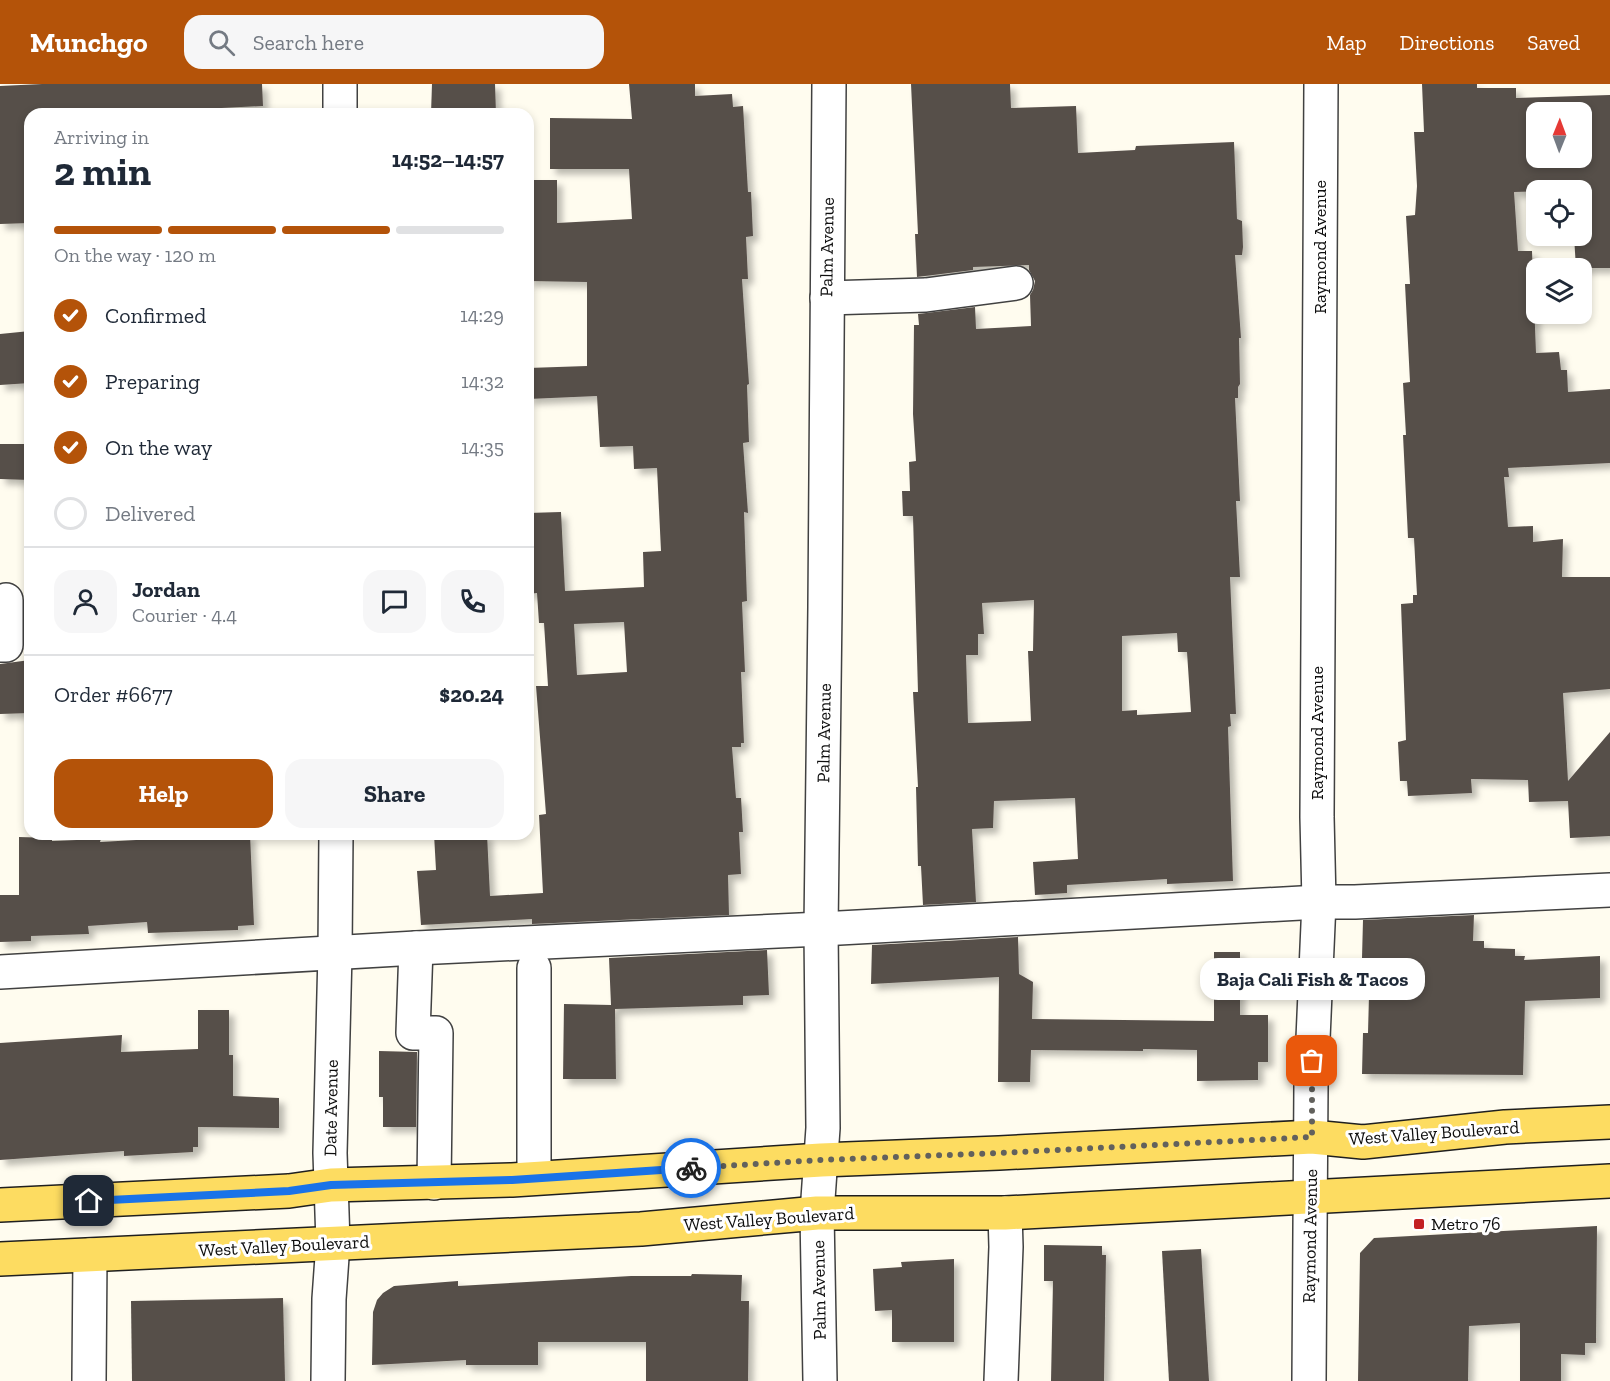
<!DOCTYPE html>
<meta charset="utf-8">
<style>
body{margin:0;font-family:"Zilla Slab",serif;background:#f6f6f7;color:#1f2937;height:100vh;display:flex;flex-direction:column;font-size:22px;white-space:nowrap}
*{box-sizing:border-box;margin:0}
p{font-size:20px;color:#747a83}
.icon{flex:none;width:33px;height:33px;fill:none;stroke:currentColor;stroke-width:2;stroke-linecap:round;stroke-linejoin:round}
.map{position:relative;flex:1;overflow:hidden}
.sheet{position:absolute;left:24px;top:24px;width:510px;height:732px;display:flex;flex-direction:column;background:#fff;border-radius:18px;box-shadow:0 3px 9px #0003}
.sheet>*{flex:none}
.needle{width:39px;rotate:1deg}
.fabs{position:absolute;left:1526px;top:18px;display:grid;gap:12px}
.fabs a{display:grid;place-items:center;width:66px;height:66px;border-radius:12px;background:#fff;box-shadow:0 3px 9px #0003;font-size:30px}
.pin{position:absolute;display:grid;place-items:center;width:51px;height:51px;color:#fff;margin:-26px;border-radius:12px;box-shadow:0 3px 9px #0006}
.courier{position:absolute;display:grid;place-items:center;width:60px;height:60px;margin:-30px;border:4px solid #1a73e8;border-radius:50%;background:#fff;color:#222;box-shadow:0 2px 8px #0007}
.bubble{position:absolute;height:42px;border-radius:18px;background:#fff;box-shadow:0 3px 9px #0003;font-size:20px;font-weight:800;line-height:42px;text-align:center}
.head em{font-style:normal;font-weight:800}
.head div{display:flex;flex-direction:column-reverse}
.head{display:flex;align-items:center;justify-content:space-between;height:102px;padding:0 30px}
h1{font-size:39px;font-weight:800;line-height:45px}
.bar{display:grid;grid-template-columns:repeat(4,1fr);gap:9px 6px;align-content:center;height:72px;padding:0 30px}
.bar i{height:8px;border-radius:4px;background:#e0e1e3}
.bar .on{background:#b45309}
.bar p{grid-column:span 4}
.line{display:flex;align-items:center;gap:15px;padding:0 30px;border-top:2px solid #e0e1e3}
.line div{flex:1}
.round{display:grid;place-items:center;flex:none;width:63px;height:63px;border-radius:18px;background:#f6f6f7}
ol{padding:0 30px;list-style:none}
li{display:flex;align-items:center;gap:18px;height:66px}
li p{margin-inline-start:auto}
li .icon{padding:6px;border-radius:50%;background:#b45309;color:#fff;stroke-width:4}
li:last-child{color:#747a83}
li i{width:33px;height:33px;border:3px solid #e0e1e3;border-radius:50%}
.button{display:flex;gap:12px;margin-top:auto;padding:12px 30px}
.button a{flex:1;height:69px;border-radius:18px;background:#b45309;color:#fff;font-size:24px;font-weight:800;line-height:69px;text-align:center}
.button a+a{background:#f6f6f7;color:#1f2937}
header{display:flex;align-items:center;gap:36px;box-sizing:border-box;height:84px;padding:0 30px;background:#b45309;color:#fff}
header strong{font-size:28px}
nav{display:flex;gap:33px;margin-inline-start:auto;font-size:21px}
.search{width:420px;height:54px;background:#f6f6f7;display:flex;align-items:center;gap:15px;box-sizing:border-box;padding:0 21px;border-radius:18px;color:#747a83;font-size:22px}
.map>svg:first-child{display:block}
</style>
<header>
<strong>Munchgo</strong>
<div class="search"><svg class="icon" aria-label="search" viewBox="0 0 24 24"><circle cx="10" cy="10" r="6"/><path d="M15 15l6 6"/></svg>Search here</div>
<nav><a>Map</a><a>Directions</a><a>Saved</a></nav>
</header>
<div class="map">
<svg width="1610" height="1297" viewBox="0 0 1610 1297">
<defs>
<filter id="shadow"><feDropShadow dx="5.5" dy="5.5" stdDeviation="3" flood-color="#0004"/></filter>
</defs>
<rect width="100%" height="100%" fill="#fffcef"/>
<g fill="#574f4a" fill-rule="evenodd" filter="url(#shadow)">
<polygon points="42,0 262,0 263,22 103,30 30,30 30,139 0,140 0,2"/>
<polygon points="432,0 495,0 496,30 431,30"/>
<path d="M629,0h66v12l37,-2 1,13 10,-1 5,86h3l2,44 -7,1 2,42h-6l7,105 -2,1 2,57 -6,1 5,70 -4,-1 3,89 -5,1 3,70h-4l3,71h-3v4h-9l4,51h5l2,34h-4l2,42 -13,1 1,40 -197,9v-5l-111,6 -4,-54 19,-1 -2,-36h53l3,62 53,-3 -4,-78 7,-1 -10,-128h12l-4,-63h-5l-2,-30 -9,1v-81l33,-1 4,79 79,-4 -1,-35 18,-1 -4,-83 -23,1 -1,-23 -33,1 -3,-51 -69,3v-31l59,-2v-84l-59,-1v-101h29v43l75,-4 -3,-50h-79v-51l82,1zM624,538l3,50 -50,3 -3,-51z"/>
<path d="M911,0h99l1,24 65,-2 2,47 57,-3 1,-4 98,-4 3,77 5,2 1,26 -1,8h-7l6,83h-2l1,46 -2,3v11h-3l5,103h-4l4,76h-10l6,137h-6l1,12 -3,1 5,154 -66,3v-5l-100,6v8l-32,2 -2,-33 45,-3 -3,-61 -81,3 -1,27 -21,1 4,73 -53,3 -2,-39h-3l-2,-79h2l-5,-95h5l-5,-176h-10l-1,-25h8l-1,-29 7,-1 -3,-47 1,-89h5l-1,-11 57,-7 1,22 55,-3 -1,-31 3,-5 2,-9 -6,-11v-5l-56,2v3l-56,7 -2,-43h3zM1034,516l-1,51h-5l3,70 -63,2 -2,-68h12v-21h6l-2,-31zM1177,549l1,19h9l4,60 -54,3v-5l-15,1v-75z"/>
<path d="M1422,0h55v4h39v10l94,-3v173h-34l-2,-32h7v-46l-67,2 4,59h14l4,102 23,-1 2,18h6l1,22 42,-3v74l-102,5 1,9h-5l4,50 25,-1v16l30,-3 -1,38h48v112l-47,4 5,88 42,-49v104l-40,2 -2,-37 -39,1 -1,-22 -57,-1 1,14 -64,3 -1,-15h-7l-2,-39 8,-2 -5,-136 12,-1v-8h4l-3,-57h-6l-5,-103h3l-3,-52 7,-1 -5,-98h5l-4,-68 9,-1 2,-29 -3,-54h10zM1536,28h45v46h-45z"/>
<polygon points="30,247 30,299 0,301 0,250"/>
<polygon points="0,360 30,360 30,396 0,395"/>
<polygon points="30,576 30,629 0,630 0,580"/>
<polygon points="154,750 250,750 254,841 238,842 238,846 148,849 147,838 88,842 89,850 31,852 31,857 0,858 0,811 19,811 19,753 52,754 52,757 101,755 100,758 154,755"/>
<polygon points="1474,831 1473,857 1484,857 1484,864 1515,865 1515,872 1525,872 1524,876 1600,872 1600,914 1525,917 1523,991 1362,990 1363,949 1368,949 1370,874 1362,874 1363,836"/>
<polygon points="1018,853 1019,890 1033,898 1032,935 1214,937 1214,868 1240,868 1240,931 1268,931 1268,978 1258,978 1258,996 1197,997 1197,966 1143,965 1143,967 1031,966 1030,998 998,998 999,893 871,900 872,861"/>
<polygon points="767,866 769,911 743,912 743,921 615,925 616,995 563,995 564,920 611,921 609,874"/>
<polygon points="198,926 229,926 229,971 233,971 233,1012 279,1014 279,1044 198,1043 198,1063 193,1063 193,1068 124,1072 124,1067 0,1076 0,959 122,951 121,968 198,965"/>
<polygon points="379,967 417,968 416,1043 383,1043 383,1013 379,1013"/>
<polygon points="1597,1142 1596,1259 1585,1259 1585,1271 1561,1270 1561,1297 1520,1297 1520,1239 1469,1242 1468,1297 1358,1297 1360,1169 1374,1154"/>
<polygon points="1044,1161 1102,1162 1102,1171 1106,1171 1104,1297 1051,1297 1053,1197 1044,1197"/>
<polygon points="1201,1165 1209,1297 1169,1297 1162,1167"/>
<polygon points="954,1175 954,1258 892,1258 892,1226 875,1227 873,1185 902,1183 901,1178"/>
<polygon points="692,1190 742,1191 741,1217 749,1217 748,1297 646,1297 646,1258 538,1258 538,1281 466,1281 466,1276 372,1281 373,1228 377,1216 383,1209 394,1202 458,1197 458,1202 631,1192 691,1192"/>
<polygon points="283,1214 285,1297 132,1297 131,1217"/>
</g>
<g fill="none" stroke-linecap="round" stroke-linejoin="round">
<defs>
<g id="minor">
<polyline points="340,30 340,0"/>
<polyline points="827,214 926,211 1016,199"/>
<polyline points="0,561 6,561 6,516"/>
<polyline points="416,864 413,949 436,949 434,1099"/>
<polyline points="534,884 534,1094"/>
<polyline points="0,888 416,864 821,845 1319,818 1355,818 1610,806"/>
<polyline points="89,1297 90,1171"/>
<polyline points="328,1297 329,1215 333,1159 330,1069 335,869 336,750"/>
<polyline points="820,1297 817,1129 823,1044 821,845 825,523 829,0"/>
<polyline points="1001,1297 1006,1163 1005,1129"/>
<polyline points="1309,1297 1311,1000 1319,818 1317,733 1321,0"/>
</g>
<g id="major">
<polyline points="0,1121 289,1107 331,1101 512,1096 821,1076 999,1069 1312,1053 1363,1058 1505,1043 1610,1038"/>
<polyline points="0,1175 641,1145 817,1129 1005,1129 1610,1097"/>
</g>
</defs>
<use href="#minor" stroke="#414141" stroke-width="36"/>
<use href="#major" stroke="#1f1f1f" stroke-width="36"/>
<use href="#minor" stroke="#fff" stroke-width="33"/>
<use href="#major" stroke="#fddc61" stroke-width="33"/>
</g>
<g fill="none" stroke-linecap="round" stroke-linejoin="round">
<polyline stroke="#62615d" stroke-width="6" stroke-dasharray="0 10.8" points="691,1084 821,1076 999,1069 1312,1053 1312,977"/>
<polyline stroke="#1a73e8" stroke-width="8" points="89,1117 289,1107 331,1101 512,1096 691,1084"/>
</g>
<rect fill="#c32123" stroke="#fff" stroke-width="2" x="1413" y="1134" width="12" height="12" rx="3"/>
<g text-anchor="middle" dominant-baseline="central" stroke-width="6" stroke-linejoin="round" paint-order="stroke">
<g font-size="18" fill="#0e0e0e" stroke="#fff">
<text transform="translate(827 163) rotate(-89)">Palm Avenue</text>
<text transform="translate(1320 163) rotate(-90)">Raymond Avenue</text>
<text transform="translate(824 649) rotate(-89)">Palm Avenue</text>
<text transform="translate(1317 649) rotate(-90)">Raymond Avenue</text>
<text transform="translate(331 1024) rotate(-89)">Date Avenue</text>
<text transform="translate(1434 1049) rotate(-4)">West Valley Boulevard</text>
<text transform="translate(769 1135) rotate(-4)">West Valley Boulevard</text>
<text transform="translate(1310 1152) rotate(-89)">Raymond Avenue</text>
<text transform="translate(284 1162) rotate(-3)">West Valley Boulevard</text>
<text transform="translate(819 1206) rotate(-91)">Palm Avenue</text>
</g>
<g font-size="18" fill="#0e0e0e" stroke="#fff" text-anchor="start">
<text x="1431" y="1140">Metro 76</text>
</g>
</g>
</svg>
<div class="fabs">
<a><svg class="needle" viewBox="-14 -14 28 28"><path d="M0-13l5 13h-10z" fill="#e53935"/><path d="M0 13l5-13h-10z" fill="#747a83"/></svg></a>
<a><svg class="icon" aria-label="locate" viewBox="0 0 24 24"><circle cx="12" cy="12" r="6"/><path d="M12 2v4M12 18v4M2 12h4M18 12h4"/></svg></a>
<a><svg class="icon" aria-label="layers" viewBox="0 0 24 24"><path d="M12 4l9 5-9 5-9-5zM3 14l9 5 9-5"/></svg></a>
</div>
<div class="pin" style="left:1312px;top:977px;background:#ea580c"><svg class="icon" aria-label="bag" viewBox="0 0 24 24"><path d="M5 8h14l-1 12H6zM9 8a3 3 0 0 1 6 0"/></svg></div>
<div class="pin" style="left:89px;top:1117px;background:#1f2937"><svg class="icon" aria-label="home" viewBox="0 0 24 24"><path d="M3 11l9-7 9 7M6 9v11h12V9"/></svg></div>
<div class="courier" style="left:691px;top:1084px"><svg class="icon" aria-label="bike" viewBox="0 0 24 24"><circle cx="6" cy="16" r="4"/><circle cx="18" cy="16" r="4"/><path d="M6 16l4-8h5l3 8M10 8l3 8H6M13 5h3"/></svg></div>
<div class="bubble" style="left:1200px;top:874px;width:225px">Baja Cali Fish &amp; Tacos</div>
<section class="sheet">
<div class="head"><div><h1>2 min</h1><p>Arriving in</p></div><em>14:52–14:57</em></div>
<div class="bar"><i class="on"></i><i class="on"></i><i class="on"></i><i></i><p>On the way · 120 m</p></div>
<ol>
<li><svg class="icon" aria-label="check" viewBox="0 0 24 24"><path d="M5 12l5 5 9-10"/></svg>Confirmed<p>14:29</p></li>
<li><svg class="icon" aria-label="check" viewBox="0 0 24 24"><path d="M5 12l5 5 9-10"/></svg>Preparing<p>14:32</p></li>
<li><svg class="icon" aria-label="check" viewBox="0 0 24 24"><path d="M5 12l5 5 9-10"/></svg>On the way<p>14:35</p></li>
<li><i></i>Delivered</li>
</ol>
<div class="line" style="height:108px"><a class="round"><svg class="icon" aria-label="person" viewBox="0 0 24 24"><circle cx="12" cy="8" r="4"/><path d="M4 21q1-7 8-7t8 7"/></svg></a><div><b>Jordan</b><p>Courier · 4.4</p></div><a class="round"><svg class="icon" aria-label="chat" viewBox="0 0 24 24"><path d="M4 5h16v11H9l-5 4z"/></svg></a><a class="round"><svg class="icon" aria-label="phone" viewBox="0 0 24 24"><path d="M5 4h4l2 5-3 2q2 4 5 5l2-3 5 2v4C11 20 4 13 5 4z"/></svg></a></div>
<div class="line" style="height:78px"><div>Order #6677</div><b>$20.24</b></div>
<div class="button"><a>Help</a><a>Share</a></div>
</section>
</div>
